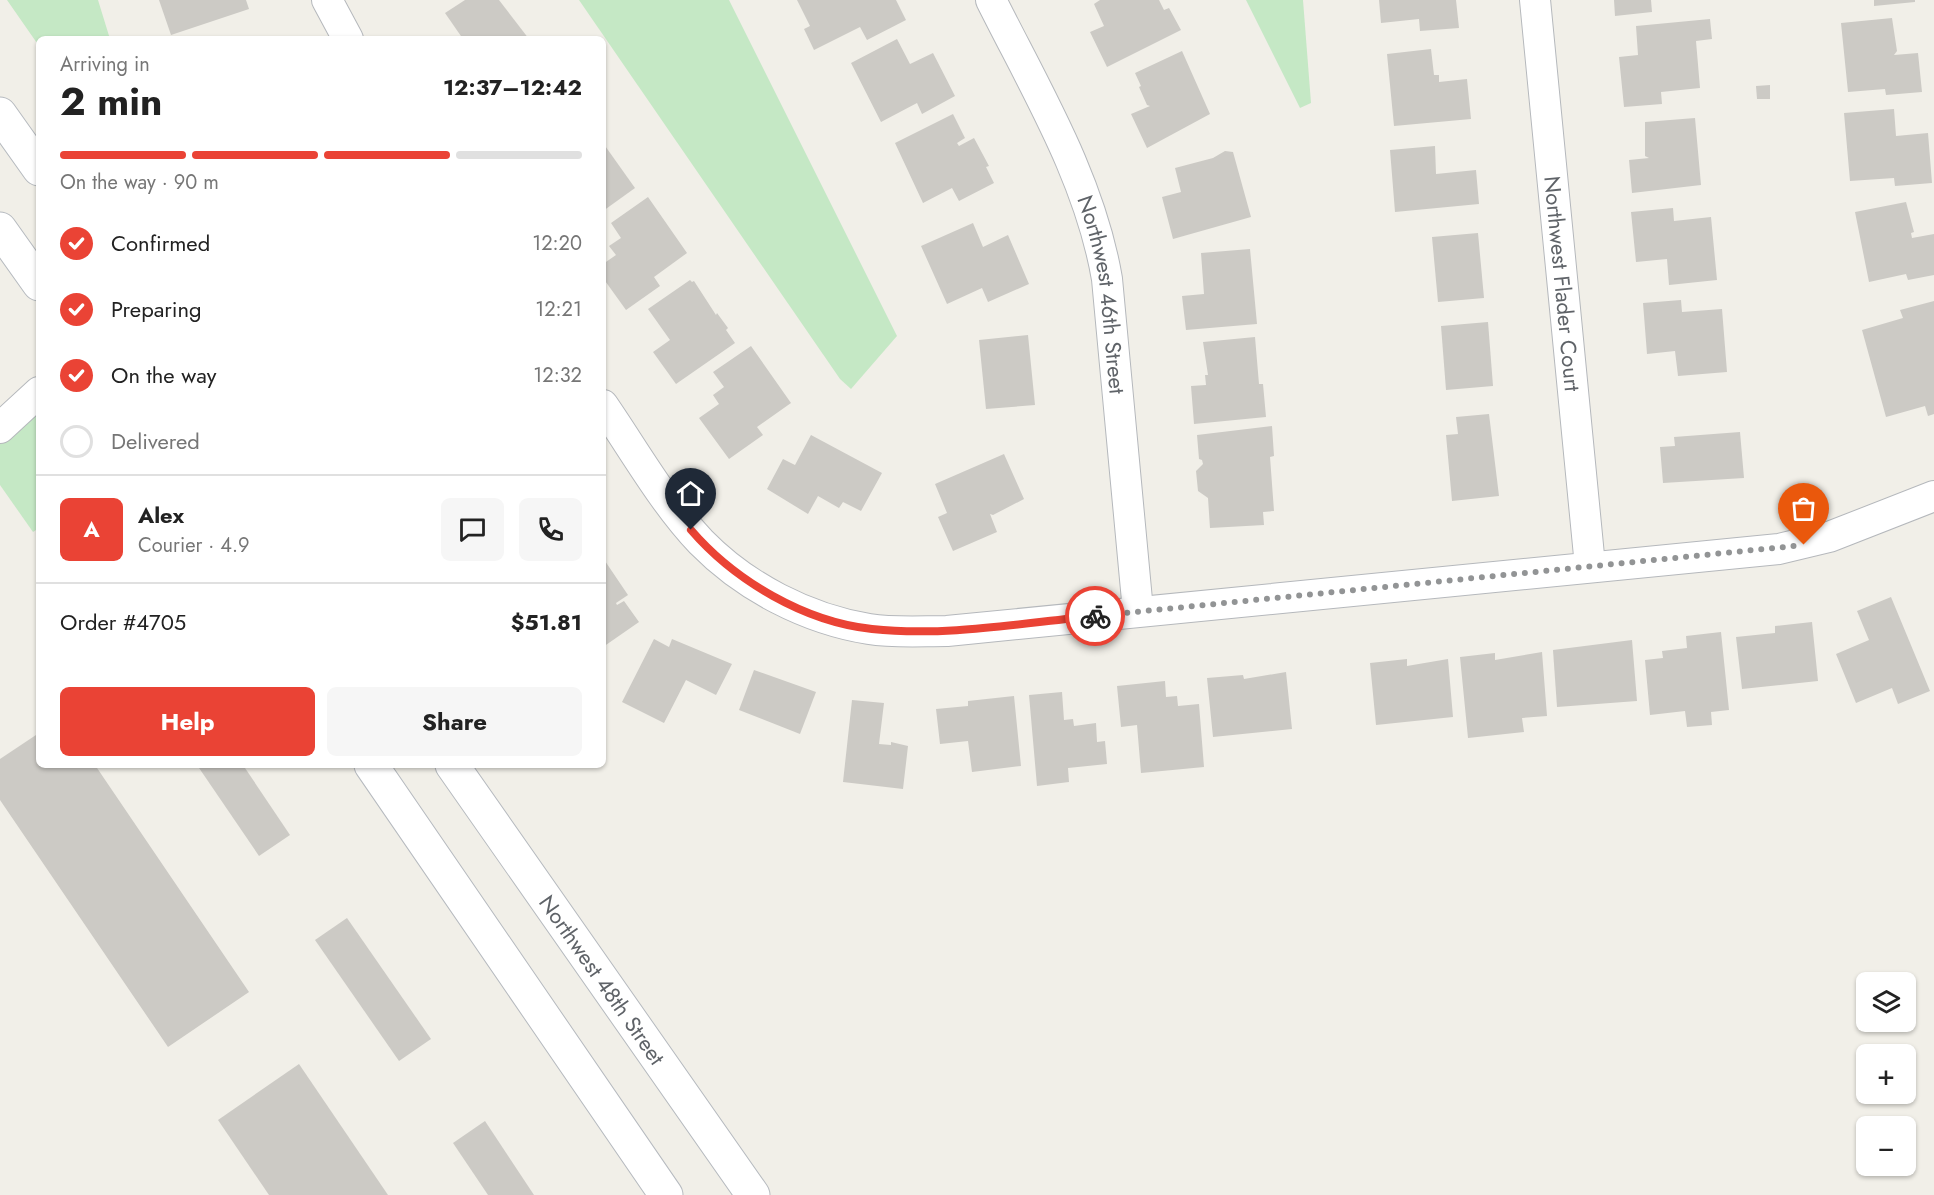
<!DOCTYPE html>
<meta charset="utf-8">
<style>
body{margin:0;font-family:Jost,sans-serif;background:#f6f6f6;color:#222;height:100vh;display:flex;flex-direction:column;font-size:22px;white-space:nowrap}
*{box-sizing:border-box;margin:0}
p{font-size:20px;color:#767676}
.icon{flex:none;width:33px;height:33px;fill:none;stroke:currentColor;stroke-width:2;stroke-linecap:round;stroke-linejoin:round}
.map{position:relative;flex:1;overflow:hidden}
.panel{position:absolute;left:36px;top:36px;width:570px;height:732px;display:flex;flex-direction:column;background:#fff;border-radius:9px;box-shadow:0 2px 4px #0004}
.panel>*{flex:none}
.buttons{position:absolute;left:1856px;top:972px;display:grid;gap:12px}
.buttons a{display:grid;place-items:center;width:60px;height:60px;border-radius:9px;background:#fff;box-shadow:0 2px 4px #0004;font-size:30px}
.pin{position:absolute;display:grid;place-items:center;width:51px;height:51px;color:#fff;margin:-62px -26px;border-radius:50% 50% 50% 0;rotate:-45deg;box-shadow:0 0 6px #0007}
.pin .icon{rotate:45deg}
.courier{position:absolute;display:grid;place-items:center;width:60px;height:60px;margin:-30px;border:4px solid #ea4335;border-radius:50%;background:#fff;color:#222;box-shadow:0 2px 8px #0007}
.head em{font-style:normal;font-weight:700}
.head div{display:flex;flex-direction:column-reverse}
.head{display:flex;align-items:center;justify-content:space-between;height:102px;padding:0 24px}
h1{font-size:39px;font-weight:700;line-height:45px}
.bar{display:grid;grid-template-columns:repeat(4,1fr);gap:9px 6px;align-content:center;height:72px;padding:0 24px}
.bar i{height:8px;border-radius:4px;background:#e0e0e0}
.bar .on{background:#ea4335}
.bar p{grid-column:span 4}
.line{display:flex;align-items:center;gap:15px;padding:0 24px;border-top:2px solid #e0e0e0}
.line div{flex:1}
.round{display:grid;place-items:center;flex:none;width:63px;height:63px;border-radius:9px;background:#f6f6f6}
ol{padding:0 24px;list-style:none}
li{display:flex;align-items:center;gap:18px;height:66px}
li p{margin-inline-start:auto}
li .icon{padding:6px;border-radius:50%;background:#ea4335;color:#fff;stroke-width:4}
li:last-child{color:#767676}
li i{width:33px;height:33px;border:3px solid #e0e0e0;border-radius:50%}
.primary-button{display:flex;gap:12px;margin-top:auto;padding:12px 24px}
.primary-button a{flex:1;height:69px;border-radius:9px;background:#ea4335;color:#fff;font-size:24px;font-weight:700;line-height:69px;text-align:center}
.primary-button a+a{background:#f6f6f6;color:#222}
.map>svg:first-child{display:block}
</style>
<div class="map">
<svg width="1934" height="1195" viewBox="0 0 1934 1195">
<rect width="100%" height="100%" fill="#f1efe8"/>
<g fill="#c5e8c5">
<polygon points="7,0 98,0 110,39 39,39 39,46"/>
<polygon points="579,0 729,0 897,336 851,389 840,379"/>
<polygon points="1246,0 1303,0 1311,103 1300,108"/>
<polygon points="39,392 39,528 33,532 0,485 0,428"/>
</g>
<g fill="#cccac5">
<polygon points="159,0 246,0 249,9 171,35"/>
<polygon points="465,0 499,0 529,39 463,39 445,13"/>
<polygon points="797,0 896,0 906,20 867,40 860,27 814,50 804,29 810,26"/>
<polygon points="1100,0 1159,0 1164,10 1169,8 1181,30 1107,67 1090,32 1104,26 1094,4"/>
<polygon points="1379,0 1456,0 1459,28 1420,31 1419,19 1381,23"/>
<polygon points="1614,0 1651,0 1652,12 1615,16"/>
<polygon points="1874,0 1915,0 1915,2 1874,6"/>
<polygon points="1892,18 1897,51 1894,55 1918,53 1922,92 1886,95 1885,89 1848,92 1841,23"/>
<polygon points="1710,19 1712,39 1696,41 1700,88 1661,92 1662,104 1624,107 1619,57 1638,55 1636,26"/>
<polygon points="897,39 910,64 933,53 955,96 922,114 917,103 881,122 851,63"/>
<polygon points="1431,49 1434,75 1439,75 1439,82 1467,79 1471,119 1394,126 1387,54"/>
<polygon points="1182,51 1210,114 1147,148 1131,114 1150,106 1147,105 1139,87 1141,86 1135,73"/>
<polygon points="1770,85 1770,99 1757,99 1756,86"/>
<polygon points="1894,109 1896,136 1928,133 1932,183 1895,186 1894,178 1850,181 1844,113"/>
<polygon points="953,114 965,138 957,143 959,146 974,138 989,166 986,167 994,183 959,201 952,188 923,203 895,143"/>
<polygon points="1695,118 1701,185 1632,193 1629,160 1649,158 1645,156 1645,122"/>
<polygon points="603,143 635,188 603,211"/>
<polygon points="1435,146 1436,174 1476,170 1479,204 1395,212 1390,150"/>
<polygon points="1225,151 1233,152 1251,217 1173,239 1162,197 1181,192 1175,168 1213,158"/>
<polygon points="648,197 687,253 654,277 660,286 626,310 603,278 603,264 616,255 609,246 621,238 611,223"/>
<polygon points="1906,202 1914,232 1911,233 1912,238 1934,234 1934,275 1908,280 1906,274 1869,282 1855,212"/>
<polygon points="1673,208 1674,221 1711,217 1717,280 1669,285 1667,259 1636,262 1631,212"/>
<polygon points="973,223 983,247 1008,235 1029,284 988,302 982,288 947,304 921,246"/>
<polygon points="1478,233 1484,298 1438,302 1432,237"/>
<polygon points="1250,249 1257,324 1186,330 1182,296 1204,294 1201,253"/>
<polygon points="690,280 692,282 694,281 716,315 717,313 728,328 726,330 735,343 676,384 653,352 670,340 648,309"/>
<polygon points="1681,300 1682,312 1722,309 1727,372 1678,376 1675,351 1647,354 1643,303"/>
<polygon points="1934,301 1934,414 1928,416 1925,406 1886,417 1862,330 1903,318 1900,310"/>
<polygon points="1488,322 1493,386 1446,390 1441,326"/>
<polygon points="1028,335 1035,405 986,409 979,340"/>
<polygon points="1255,337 1259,384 1263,384 1266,417 1194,424 1191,386 1206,385 1205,375 1208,375 1203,342"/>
<polygon points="751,346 791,403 757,427 763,435 729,459 699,418 719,404 713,395 724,387 713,372"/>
<polygon points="1489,414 1499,496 1452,501 1446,435 1458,434 1456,417"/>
<polygon points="1272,426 1274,456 1270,457 1274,511 1263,512 1264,525 1210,528 1208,498 1198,491 1196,471 1203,464 1202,460 1199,459 1197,435"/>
<polygon points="1740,432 1744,478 1663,483 1660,447 1675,446 1674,437"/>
<polygon points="811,435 882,473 861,511 843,502 839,508 818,496 808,514 767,489 783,459 795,465"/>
<polygon points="1004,454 1024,499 993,515 990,514 997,532 953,551 938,517 947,513 935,484"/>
<polygon points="605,561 628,595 616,603 617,605 624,601 639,622 603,647"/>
<polygon points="1891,597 1930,691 1898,704 1892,688 1856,703 1836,654 1869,640 1857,611"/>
<polygon points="1812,622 1818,681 1742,689 1736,637 1775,633 1775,626"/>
<polygon points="1721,632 1729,710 1711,712 1712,725 1687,727 1685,711 1650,715 1645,660 1663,658 1662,651 1687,648 1686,636"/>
<polygon points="654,639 669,647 672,639 732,664 716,695 686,680 664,723 622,702"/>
<polygon points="1632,640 1637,701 1557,707 1553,650"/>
<polygon points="1542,652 1547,716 1522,718 1524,732 1468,738 1460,657 1495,653 1495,660"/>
<polygon points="1407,659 1407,666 1448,659 1453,717 1376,725 1370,663"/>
<polygon points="754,670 816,692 800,734 739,710"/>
<polygon points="1286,672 1292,729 1213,737 1207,678 1243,675 1244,679"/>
<polygon points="1165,681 1166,697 1177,696 1178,706 1199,704 1204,767 1141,773 1137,725 1121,727 1117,686"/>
<polygon points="1062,692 1064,720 1073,719 1074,726 1096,723 1097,742 1105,741 1107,764 1068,768 1069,782 1037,786 1029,695"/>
<polygon points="1014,696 1021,766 972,772 968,741 940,744 936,709 968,706 968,701"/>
<polygon points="852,700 884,703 879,744 891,745 891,742 908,746 903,789 843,782"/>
<polygon points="39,733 39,765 95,765 249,992 168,1047 0,800 0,759"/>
<polygon points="197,765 243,765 290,835 259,856"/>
<polygon points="347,918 431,1039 399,1061 315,940"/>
<polygon points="299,1064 388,1195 269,1195 218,1120"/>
<polygon points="485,1121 534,1195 488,1195 453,1143"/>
</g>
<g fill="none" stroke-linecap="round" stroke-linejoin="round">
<defs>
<g id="minor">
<polyline points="327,0 348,39"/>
<path id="s1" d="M991,0c45,90 99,179 116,279l31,332"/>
<path id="s2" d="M1535,0l55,566"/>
<path d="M603,405c31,45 60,97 98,137 44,45 106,77 168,87 25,4 52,2 78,2l832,-82 50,-12 105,-41"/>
<polyline points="0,428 39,392"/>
</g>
<g id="secondary">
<polyline points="0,114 39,169"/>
<polyline points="0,229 39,284"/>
<polyline points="371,765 666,1195"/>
<path id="s3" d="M452,765l301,430"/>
</g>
</defs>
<use href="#minor" stroke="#b5b8bc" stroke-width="32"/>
<use href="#secondary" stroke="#b6babf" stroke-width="35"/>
<use href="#minor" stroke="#fff" stroke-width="30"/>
<use href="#secondary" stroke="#fff" stroke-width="33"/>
</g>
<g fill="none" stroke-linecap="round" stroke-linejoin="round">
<polyline stroke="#929495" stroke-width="6" stroke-dasharray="0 10.8" points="1095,616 1804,545"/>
<path stroke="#ea4335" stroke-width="8" d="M691,530c44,51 114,92 181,99 74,8 149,-6 223,-13"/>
</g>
<g text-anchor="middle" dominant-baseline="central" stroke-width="5" stroke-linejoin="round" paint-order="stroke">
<g font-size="22" fill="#5f6368" stroke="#fff">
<text stroke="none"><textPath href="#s2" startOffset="285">Northwest Flader Court</textPath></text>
<text stroke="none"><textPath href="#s1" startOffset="318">Northwest 46th Street</textPath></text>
<text stroke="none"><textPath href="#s3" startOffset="262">Northwest 48th Street</textPath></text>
</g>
</g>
</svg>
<div class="buttons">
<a><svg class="icon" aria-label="layers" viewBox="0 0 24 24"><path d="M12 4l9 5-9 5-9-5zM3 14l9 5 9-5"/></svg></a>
<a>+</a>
<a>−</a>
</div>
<div class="pin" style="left:1804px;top:545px;background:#ea580c"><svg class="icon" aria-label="bag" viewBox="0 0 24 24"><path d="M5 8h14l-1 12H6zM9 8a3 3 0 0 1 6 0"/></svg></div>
<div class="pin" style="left:691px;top:530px;background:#1f2937"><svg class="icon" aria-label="home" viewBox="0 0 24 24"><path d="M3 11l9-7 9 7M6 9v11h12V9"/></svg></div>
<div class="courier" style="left:1095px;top:616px"><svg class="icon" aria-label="bike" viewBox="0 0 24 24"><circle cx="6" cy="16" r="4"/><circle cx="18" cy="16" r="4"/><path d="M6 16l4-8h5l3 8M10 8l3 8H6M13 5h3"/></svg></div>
<section class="panel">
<div class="head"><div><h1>2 min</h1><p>Arriving in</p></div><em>12:37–12:42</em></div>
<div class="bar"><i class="on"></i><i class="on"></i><i class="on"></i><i></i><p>On the way · 90 m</p></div>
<ol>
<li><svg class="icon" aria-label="check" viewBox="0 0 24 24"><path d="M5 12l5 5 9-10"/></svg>Confirmed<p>12:20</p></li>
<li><svg class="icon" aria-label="check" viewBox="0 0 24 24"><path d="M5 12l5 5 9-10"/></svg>Preparing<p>12:21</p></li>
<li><svg class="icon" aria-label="check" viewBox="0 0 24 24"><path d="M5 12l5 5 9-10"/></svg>On the way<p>12:32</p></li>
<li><i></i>Delivered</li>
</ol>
<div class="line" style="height:108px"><b class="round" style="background:#ea4335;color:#fff">A</b><div><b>Alex</b><p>Courier · 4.9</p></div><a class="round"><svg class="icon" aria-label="chat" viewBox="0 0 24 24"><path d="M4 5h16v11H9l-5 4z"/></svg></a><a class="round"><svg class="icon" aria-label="phone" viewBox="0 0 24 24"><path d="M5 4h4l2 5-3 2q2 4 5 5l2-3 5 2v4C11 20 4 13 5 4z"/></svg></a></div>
<div class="line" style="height:78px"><div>Order #4705</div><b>$51.81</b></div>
<div class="primary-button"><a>Help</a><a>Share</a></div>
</section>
</div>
